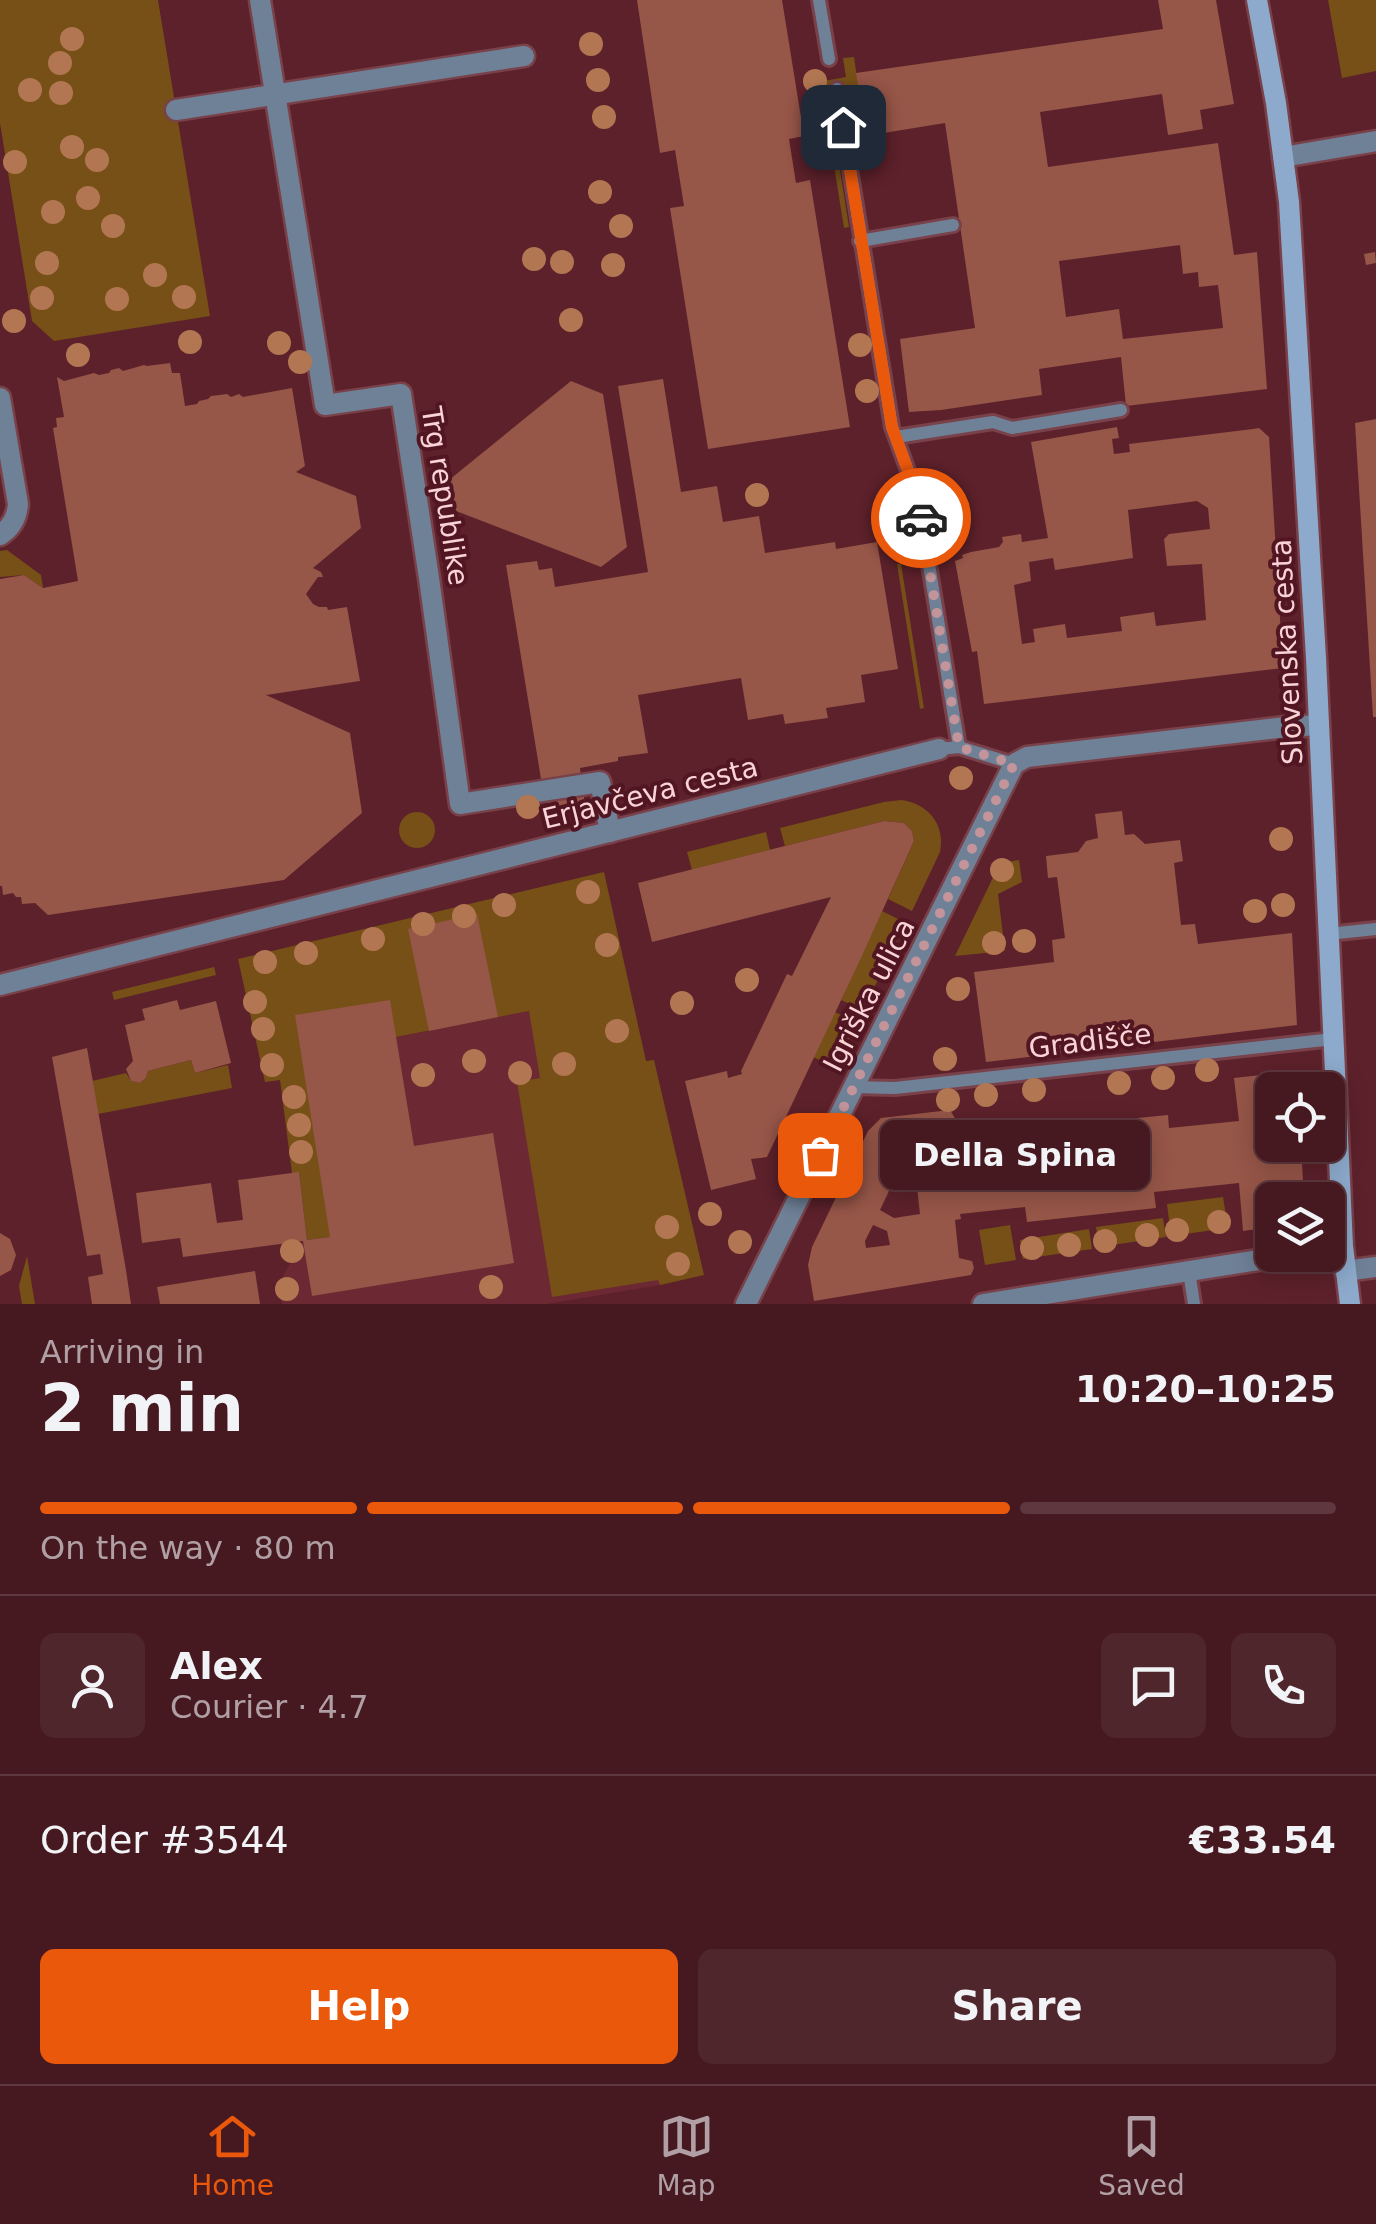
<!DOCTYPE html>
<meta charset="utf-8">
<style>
body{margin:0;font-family:"DejaVu Sans",sans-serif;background:#50262d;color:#f1f3f6;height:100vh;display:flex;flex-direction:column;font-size:38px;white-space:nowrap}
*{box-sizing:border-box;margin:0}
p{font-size:32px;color:#b0a0a5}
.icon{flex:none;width:55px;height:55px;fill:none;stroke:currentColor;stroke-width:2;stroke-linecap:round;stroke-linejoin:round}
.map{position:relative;height:1304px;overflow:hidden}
.side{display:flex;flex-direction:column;background:#461920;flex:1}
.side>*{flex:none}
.buttons{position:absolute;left:1255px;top:1072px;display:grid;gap:20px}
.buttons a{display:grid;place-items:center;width:90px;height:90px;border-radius:15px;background:#461920;box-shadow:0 5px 25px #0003,0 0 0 2px #5e383e;font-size:50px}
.pin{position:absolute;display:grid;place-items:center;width:85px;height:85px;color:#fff;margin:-42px;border-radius:20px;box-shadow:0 5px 15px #0006}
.courier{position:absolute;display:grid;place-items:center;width:100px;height:100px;margin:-50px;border:8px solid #ea580c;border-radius:50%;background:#fff;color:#222;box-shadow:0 2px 12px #0007}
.bubble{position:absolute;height:70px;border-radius:15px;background:#461920;box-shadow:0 5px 25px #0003,0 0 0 2px #5e383e;font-size:32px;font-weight:600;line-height:70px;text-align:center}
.summary em{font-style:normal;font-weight:600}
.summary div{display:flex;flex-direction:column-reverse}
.summary{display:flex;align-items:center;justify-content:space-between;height:170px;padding:0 40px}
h1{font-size:65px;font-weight:600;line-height:75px}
.bar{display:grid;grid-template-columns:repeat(4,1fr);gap:15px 10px;align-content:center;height:120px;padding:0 40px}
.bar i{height:12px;border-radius:8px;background:#5e383e}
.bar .current{background:#ea580c}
.bar p{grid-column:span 4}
.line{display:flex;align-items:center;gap:25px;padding:0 40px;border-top:2px solid #5e383e}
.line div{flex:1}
.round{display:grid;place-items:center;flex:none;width:105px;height:105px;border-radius:15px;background:#50262d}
.button{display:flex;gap:20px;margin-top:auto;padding:20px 40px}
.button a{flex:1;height:115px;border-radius:15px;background:#ea580c;color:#fff;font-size:40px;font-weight:600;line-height:115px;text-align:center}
.button a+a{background:#50262d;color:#f1f3f6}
.tabs{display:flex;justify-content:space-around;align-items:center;height:140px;border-top:2px solid #5e383e;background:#461920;font-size:28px;color:#b0a0a5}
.tabs a{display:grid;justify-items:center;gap:5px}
.tabs .current{color:#ea580c}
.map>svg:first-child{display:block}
</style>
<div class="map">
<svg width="1376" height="1304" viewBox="0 0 1376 1304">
<rect width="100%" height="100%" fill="#5d212b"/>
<polygon fill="#6c2833" points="390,1000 397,1037 529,1011 624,1065 660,1285 547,1304 282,1304 279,1283 303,1241 330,1236 295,1015"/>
<g fill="#765017">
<polygon points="0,0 158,0 210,316 54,341 32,321 0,123"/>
<polygon points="1328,0 1376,0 1376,71 1342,78"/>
<polygon points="854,57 865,136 855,137 847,85 827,88 849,227 844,228 822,91 810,92 808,76 822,73 824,81 846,77 843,58"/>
<polygon points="7,550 41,575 43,588 24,575 0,577 0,551"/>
<polygon points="897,564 901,564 923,702 924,708 920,709"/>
<path d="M901,800c26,3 45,24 39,52l-28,59 -24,-12 26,-58 -2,-10 -8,-8 -20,-2 -99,25 -5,-18 104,-26z"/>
<circle cx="417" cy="830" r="18"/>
<polygon points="766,832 770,850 692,870 687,852"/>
<polygon points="1019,860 1022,882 998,894 1005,951 955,956 1000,863"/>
<polygon points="604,872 646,1061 654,1060 704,1275 660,1285 658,1280 552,1297 517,1082 540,1078 529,1011 396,1037 330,1237 307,1240 299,1173 292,1173 280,1080 265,1082 238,959"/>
<polygon points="882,911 906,923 863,1010 841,1000"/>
<polygon points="214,967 216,975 114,1000 112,992"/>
<polygon points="835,1012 857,1023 836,1067 813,1057"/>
<polygon points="191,1060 195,1073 228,1065 232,1088 98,1114 92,1081 126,1073 131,1081 140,1083 146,1078 148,1071"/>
<polygon points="1223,1197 1228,1228 1171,1236 1167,1204"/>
<polygon points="1163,1218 1166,1237 1099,1247 1096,1227"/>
<polygon points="1010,1225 1016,1260 985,1265 979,1230"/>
<polygon points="1089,1229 1092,1249 1023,1259 1020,1240"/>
<polygon points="27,1256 35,1304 22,1304 19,1286"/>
</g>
<g fill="#965648" fill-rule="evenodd">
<polygon points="637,0 782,0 804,136 789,139 796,183 810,180 850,427 708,449 670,208 684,206 675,150 660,153"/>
<path d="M1158,0h58l18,104 -34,6 3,19 -35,6 -6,-41 -122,18 8,55 170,-24 16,112 23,-3 10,137 -141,17 -5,-49 -82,12 3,26 -101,15 -32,2 -9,-73 75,-11 -30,-205 -80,13 -9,-63 307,-44zM1180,245l3,29 15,-2 1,15 19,-2 5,43 -100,11 -4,-30 -53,8 -7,-56z"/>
<polygon points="1375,252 1376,263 1366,265 1364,254"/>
<polygon points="170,363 172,373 180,373 185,406 197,404 199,401 208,399 211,396 227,394 231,397 239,394 243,397 292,388 305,466 296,472 356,496 361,528 313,568 321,572 323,577 318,577 306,594 313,604 319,607 327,607 328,610 347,607 360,681 266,695 350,733 362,813 284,880 48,915 35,903 22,904 21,897 16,897 13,893 3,895 2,886 0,886 0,579 24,575 43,588 78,581 53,428 57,427 56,418 64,417 57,377 64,381 94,373 99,375 109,373 111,370 119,368 123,371 144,365 147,366"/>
<polygon points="663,379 681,492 717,486 723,522 759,516 765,553 835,542 836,549 877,542 898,669 861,675 865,702 826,708 828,718 785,724 783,714 748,720 741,678 638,695 648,753 618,757 618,761 580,768 581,778 542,785 506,565 537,561 539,570 552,568 555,587 648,572 618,386"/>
<polygon points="571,381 603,394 627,547 601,567 456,511 449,480"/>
<polygon points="1376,419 1376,717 1373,717 1355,423"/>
<path d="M1117,427l2,11 -7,1 2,15 16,-2 -1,-8 124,-15 6,-1 10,9 14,231 -299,36 -7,-53 -5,1 -17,-91 8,-3 -1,-3 9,-3 28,-5 4,-5 -1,-5 19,-3 1,8 26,-4 -17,-96zM1197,501l11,7 2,21 -41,5 -5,5 3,27 35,-2 4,56 -50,6 -2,-14 -34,5 2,14 -55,7 -2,-14 -32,5 2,13 -13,2 -8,-59 17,-4 -2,-19 24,-4 2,12 78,-12 -5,-48z"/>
<polygon points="583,792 586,808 550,814 547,798"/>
<polygon points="1122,811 1125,835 1134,834 1145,844 1180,840 1183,861 1174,863 1181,925 1195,924 1198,944 1292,933 1297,1025 986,1062 974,972 1054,962 1052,940 1065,938 1057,877 1048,878 1046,856 1078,852 1086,841 1098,838 1095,814"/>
<polygon points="884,821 904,823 912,831 914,841 861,958 767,1157 751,1159 756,1179 711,1190 685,1081 727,1071 728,1078 742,1074 741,1071 787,974 792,976 831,897 652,942 638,883"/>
<polygon points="477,914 498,1017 429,1031 408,929"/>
<polygon points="177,1000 180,1010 216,1001 231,1063 195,1073 191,1060 148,1071 146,1078 140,1083 131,1081 126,1069 133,1061 125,1025 145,1020 142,1009"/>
<polygon points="390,1000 414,1146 493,1133 514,1263 312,1296 303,1241 183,1257 180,1238 142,1243 136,1193 211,1183 217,1223 243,1220 238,1180 299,1172 307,1240 330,1237 295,1015"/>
<polygon points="87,1048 126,1270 131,1304 92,1304 88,1277 103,1274 100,1254 87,1256 52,1057"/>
<path d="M1297,1071l1,19h-26v55h29l3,55h-32v27l-29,4 -4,-48 -85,9 2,16 -129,14 -2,-15 -65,7 1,5 -6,1 4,38 13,3 2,7 -3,7 -157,26 -6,-36 4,-18 56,-116 13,-13 69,-8 6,10 -2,6 -10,5 3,20 6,-1 1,4 39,-5 -1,-15 50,-5 2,15 75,-9 -1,-15 50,-5 1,13 70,-7 -5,-43zM915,1169l5,45 -26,4 -14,-8 18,-38zM873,1225l14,6 3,14 -24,3 -1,-7z"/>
<polygon points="0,1233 10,1239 16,1255 11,1270 0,1276"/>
<polygon points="255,1271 260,1304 160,1304 157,1287"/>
</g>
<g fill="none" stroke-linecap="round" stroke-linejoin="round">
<defs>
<g id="lane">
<polyline points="819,0 829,59"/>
<polyline points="837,89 892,427 918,498 959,747"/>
<polyline points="860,241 953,225"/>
<polyline points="896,437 993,422 1012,428 1121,410"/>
<polyline points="939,749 959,747 1014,764"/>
<polyline points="1328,934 1376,929"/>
<polyline points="853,1087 895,1088 1333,1039"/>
<polyline points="1189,1271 1194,1304"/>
</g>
<g id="street">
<polyline points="260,0 325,405 401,394 429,578 460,804 600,782 610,832"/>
<polyline points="176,110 524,56"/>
<polyline points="1283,157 1376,141"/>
<path d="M0,398l18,106c-1,13 -7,24 -18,31"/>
<polyline points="0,985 939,749"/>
<polyline points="1345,1271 1376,1267"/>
<polyline points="746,1304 1014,764 1027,757 1286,727 1319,725"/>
<polyline points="983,1304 1283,1256"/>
</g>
<polyline id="secondary" points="1257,0 1276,103 1289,202 1316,658 1343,1246 1350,1304"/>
</defs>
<use href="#lane" stroke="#79414a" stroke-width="18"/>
<use href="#street" stroke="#79414a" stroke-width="25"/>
<use href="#secondary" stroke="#79414a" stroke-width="25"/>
<use href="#lane" stroke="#6f8197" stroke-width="12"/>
<use href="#street" stroke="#6f8197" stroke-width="20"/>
<use href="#secondary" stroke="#8daacc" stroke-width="20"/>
</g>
<g fill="#b27752">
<circle cx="72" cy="39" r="12"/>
<circle cx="591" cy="44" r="12"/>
<circle cx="60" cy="63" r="12"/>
<circle cx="598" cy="80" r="12"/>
<circle cx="815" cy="81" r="12"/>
<circle cx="30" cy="90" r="12"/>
<circle cx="61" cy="93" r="12"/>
<circle cx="604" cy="117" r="12"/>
<circle cx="72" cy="147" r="12"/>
<circle cx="97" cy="160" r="12"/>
<circle cx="15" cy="162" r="12"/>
<circle cx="600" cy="192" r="12"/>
<circle cx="88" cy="198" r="12"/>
<circle cx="53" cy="212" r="12"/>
<circle cx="113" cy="226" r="12"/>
<circle cx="621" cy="226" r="12"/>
<circle cx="534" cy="259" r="12"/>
<circle cx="562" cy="262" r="12"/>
<circle cx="47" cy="263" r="12"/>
<circle cx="613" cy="265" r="12"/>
<circle cx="155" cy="275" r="12"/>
<circle cx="184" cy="297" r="12"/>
<circle cx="42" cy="298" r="12"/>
<circle cx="117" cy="299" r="12"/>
<circle cx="571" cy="320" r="12"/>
<circle cx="14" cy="321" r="12"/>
<circle cx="190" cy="342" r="12"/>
<circle cx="279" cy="343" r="12"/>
<circle cx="860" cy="345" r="12"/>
<circle cx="78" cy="355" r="12"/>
<circle cx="300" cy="362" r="12"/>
<circle cx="867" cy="391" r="12"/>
<circle cx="757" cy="495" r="12"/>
<circle cx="904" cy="533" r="12"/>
<circle cx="961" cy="778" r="12"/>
<circle cx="528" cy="807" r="12"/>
<circle cx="1281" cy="839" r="12"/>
<circle cx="1002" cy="870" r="12"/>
<circle cx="588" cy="892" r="12"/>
<circle cx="504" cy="905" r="12"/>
<circle cx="1283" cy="905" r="12"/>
<circle cx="1255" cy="911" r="12"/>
<circle cx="464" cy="916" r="12"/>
<circle cx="423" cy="924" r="12"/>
<circle cx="373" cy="939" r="12"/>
<circle cx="1024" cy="941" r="12"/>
<circle cx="994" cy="943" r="12"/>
<circle cx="607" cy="945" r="12"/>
<circle cx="306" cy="953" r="12"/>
<circle cx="265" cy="962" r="12"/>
<circle cx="747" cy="980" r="12"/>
<circle cx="958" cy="989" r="12"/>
<circle cx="255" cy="1002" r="12"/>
<circle cx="682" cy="1003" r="12"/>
<circle cx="263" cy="1029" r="12"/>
<circle cx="617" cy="1031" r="12"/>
<circle cx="945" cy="1059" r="12"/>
<circle cx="474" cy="1061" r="12"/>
<circle cx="564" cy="1064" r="12"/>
<circle cx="272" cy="1065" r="12"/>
<circle cx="1207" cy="1070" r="12"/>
<circle cx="520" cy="1073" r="12"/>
<circle cx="423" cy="1075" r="12"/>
<circle cx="1163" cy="1078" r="12"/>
<circle cx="1119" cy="1083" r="12"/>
<circle cx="1034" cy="1090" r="12"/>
<circle cx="986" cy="1095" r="12"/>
<circle cx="294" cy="1097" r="12"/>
<circle cx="948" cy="1100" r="12"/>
<circle cx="299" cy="1125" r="12"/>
<circle cx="301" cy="1152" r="12"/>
<circle cx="710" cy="1214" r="12"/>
<circle cx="1219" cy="1222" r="12"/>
<circle cx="667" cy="1227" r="12"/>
<circle cx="1177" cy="1230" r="12"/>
<circle cx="1147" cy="1235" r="12"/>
<circle cx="1105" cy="1241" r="12"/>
<circle cx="740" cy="1242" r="12"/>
<circle cx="1069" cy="1245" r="12"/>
<circle cx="1032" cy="1248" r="12"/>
<circle cx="292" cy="1251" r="12"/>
<circle cx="678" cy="1264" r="12"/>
<circle cx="491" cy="1287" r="12"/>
<circle cx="287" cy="1289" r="12"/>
</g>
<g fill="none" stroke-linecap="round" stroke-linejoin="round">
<polyline stroke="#c3959a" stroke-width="10" stroke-dasharray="0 18" points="820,1155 1014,764 959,747 921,518"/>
<polyline stroke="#ea580c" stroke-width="12" points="843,127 892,427 918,498 921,518"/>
</g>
<g text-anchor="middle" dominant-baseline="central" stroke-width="8" stroke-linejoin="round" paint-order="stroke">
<g font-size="28" fill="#fad3d6" stroke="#511621">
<text transform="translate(445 496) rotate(81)">Trg republike</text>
<text transform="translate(1287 652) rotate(-93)">Slovenska cesta</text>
<text transform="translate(650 793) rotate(-14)">Erjavčeva cesta</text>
<text transform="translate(869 995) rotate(-63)">Igriška ulica</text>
<text transform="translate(1090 1041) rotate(-7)">Gradišče</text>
</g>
</g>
</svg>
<div class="buttons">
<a><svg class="icon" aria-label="locate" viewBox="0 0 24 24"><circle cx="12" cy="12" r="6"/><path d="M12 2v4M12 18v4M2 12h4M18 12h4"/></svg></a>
<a><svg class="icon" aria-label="layers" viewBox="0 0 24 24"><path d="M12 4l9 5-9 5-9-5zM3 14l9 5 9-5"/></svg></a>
</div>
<div class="pin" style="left:820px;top:1155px;background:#ea580c"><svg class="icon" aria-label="bag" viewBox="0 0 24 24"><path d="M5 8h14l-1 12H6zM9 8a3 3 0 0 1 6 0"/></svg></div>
<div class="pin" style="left:843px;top:127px;background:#1f2937"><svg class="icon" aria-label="home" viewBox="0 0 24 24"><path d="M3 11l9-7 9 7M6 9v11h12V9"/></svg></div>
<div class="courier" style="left:921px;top:518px"><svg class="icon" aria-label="car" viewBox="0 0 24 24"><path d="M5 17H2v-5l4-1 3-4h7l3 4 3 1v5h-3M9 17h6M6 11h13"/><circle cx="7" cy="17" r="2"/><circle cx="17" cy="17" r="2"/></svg></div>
<div class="bubble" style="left:880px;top:1120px;width:270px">Della Spina</div>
</div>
<section class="side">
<div class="summary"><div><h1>2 min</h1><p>Arriving in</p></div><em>10:20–10:25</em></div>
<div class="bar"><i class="current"></i><i class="current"></i><i class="current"></i><i></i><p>On the way · 80 m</p></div>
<div class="line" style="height:180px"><a class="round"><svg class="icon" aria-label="person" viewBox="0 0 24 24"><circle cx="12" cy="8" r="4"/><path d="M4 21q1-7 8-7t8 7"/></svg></a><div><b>Alex</b><p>Courier · 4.7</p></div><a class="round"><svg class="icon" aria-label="chat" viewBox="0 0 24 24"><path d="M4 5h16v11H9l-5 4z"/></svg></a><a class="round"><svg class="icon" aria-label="phone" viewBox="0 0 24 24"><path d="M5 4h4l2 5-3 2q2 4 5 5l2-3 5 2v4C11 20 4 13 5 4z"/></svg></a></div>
<div class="line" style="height:130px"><div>Order #3544</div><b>€33.54</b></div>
<div class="button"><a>Help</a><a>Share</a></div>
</section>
<nav class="tabs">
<a class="current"><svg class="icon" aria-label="home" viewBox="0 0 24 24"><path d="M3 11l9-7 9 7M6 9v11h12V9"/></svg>Home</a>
<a><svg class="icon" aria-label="map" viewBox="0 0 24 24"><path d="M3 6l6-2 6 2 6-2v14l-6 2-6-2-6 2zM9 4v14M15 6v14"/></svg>Map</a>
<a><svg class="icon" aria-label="saved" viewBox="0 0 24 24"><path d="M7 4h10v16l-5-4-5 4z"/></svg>Saved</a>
</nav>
